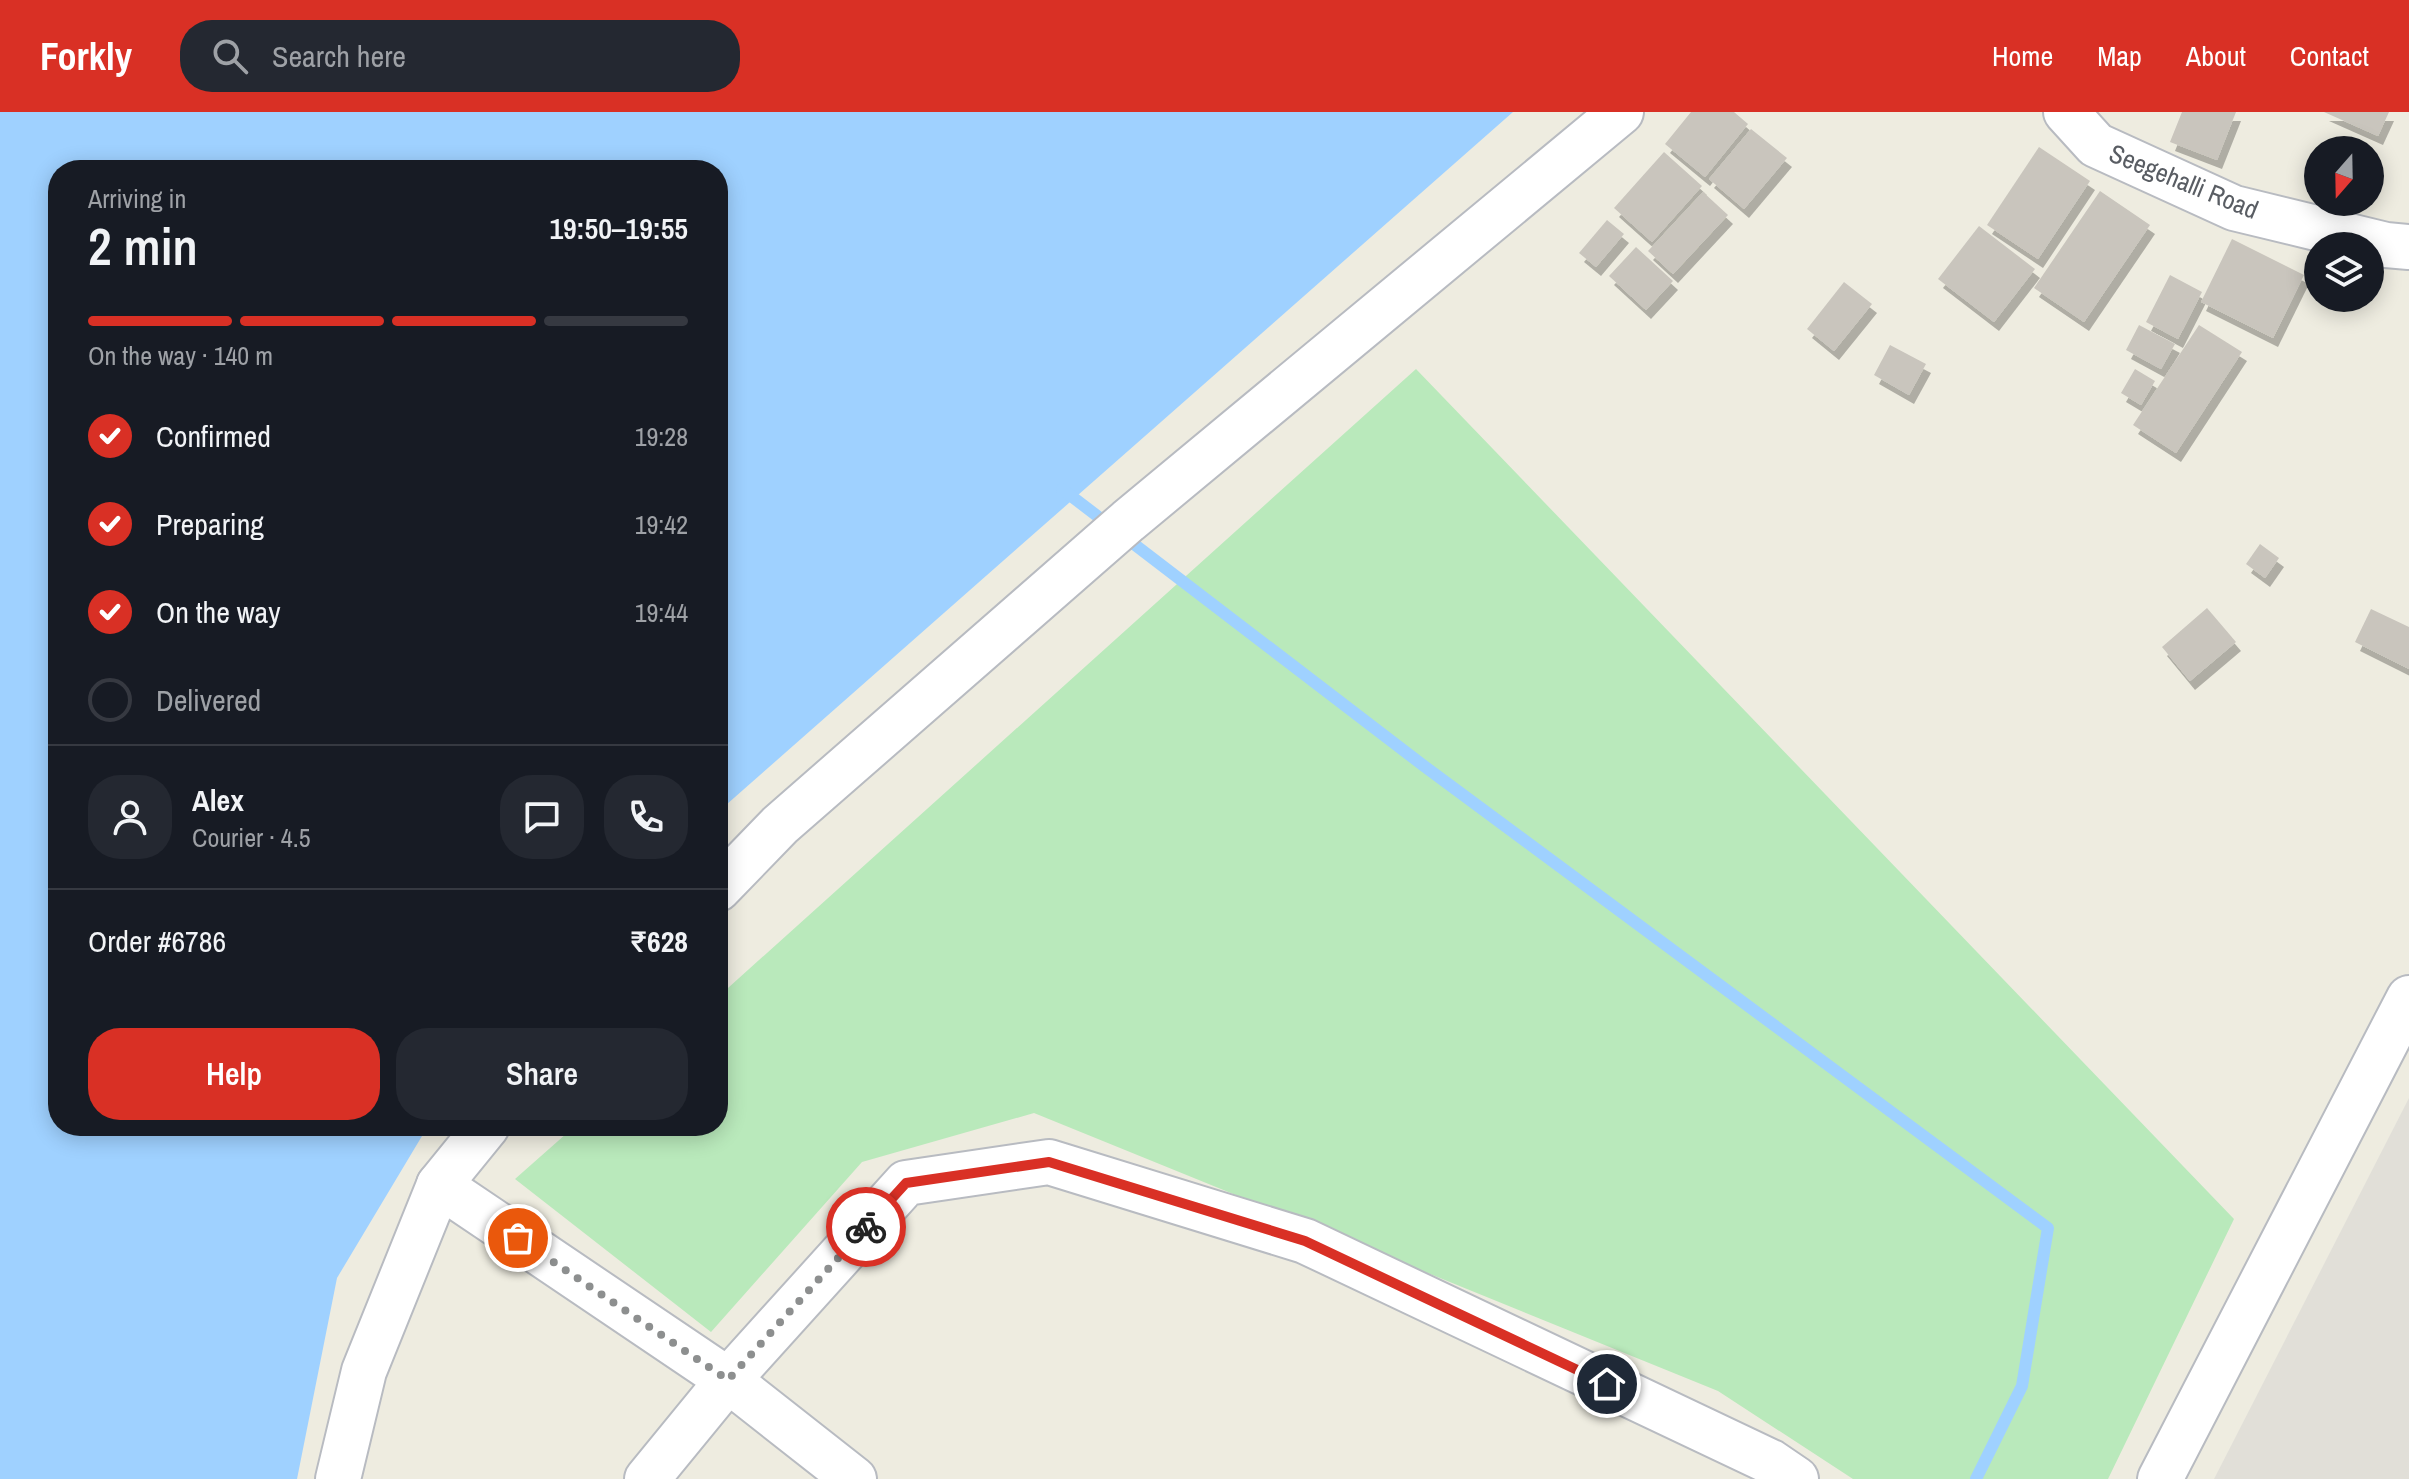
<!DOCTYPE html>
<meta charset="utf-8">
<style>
body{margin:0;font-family:"Archivo Narrow",sans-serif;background:#242831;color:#f1f3f6;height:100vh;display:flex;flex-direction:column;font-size:30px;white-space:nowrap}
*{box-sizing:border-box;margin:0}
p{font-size:26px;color:#9ea1a6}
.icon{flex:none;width:44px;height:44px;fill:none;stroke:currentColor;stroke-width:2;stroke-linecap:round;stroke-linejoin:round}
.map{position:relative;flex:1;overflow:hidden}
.side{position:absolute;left:48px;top:48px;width:680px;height:976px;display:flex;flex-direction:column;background:#171b24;border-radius:32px;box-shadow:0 4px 20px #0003}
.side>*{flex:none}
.needle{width:52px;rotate:200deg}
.controls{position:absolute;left:2304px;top:24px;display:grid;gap:16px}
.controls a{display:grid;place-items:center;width:80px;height:80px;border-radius:50%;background:#171b24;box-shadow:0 4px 20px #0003;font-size:40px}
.pin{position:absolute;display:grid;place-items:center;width:68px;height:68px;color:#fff;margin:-34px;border:4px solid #fff;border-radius:50%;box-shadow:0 2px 8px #0007}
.courier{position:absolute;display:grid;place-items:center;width:80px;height:80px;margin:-40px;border:6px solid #d93025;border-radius:50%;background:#fff;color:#222;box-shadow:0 2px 10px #0007}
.overview em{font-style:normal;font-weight:600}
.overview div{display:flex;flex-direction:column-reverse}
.overview{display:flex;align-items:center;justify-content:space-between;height:136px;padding:0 40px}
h1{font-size:52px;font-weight:600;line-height:60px}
.bar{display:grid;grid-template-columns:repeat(4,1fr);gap:12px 8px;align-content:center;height:96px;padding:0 40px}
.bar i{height:10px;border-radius:6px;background:#363941}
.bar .active{background:#d93025}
.bar p{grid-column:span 4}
.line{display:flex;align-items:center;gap:20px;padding:0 40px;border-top:2px solid #363941}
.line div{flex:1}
.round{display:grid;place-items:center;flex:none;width:84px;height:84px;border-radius:32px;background:#242831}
ol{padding:0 40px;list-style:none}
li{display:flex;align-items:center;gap:24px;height:88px}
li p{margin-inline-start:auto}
li .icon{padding:8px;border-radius:50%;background:#d93025;color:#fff;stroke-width:4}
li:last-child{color:#9ea1a6}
li i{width:44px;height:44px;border:4px solid #363941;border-radius:50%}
.cta{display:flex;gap:16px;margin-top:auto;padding:16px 40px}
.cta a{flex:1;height:92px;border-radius:32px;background:#d93025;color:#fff;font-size:32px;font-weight:600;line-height:92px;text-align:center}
.cta a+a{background:#242831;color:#f1f3f6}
header{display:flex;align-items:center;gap:48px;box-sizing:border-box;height:112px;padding:0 40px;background:#d93025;color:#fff}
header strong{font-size:38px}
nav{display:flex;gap:44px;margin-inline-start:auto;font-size:28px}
.search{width:560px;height:72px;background:#242831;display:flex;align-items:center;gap:20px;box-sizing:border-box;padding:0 28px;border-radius:32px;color:#9ea1a6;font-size:30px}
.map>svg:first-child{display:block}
</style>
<header>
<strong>Forkly</strong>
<div class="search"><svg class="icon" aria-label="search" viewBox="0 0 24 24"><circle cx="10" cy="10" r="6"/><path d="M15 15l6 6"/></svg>Search here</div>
<nav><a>Home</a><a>Map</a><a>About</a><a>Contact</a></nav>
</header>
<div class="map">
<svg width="2409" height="1367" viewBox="0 0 2409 1367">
<defs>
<filter id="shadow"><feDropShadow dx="5" dy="9" stdDeviation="0" flood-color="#0004"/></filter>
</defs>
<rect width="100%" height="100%" fill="#eeece0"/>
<polygon fill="#e1dfd8" points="2409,986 2409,1367 2214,1367"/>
<polygon fill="#b9e9bb" points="1416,257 2234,1107 2108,1367 1853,1367 1718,1279 1034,1001 862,1050 711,1220 515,1067 575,1014 718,1014 718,885"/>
<polygon fill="#9fd1ff" points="0,0 1513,0 718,700 718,58 58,58 58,1014 428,1014 337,1166 297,1367 0,1367"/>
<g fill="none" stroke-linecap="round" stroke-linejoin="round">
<polyline stroke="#9fd1ff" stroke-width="12" points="1062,377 1424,654 2048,1116 2022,1274 1976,1367"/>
</g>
<g fill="#c9c5bd" filter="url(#shadow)">
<polygon points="1691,0 1734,0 1748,12 1705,65 1665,32"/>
<polygon points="2182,0 2236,0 2217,48 2170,30"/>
<polygon points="2324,0 2389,0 2378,24"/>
<polygon points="1751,17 1787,46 1744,97 1709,67"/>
<polygon points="2039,35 2090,69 2038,147 1987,113"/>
<polygon points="1664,40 1702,74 1652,130 1614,96"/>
<polygon points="2100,79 2150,113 2084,210 2034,176"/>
<polygon points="1703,80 1728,103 1673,162 1648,139"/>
<polygon points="1607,108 1624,122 1596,155 1579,141"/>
<polygon points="1979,114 2035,157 1994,210 1938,167"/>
<polygon points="2232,127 2304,163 2273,226 2201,190"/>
<polygon points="1636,135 1673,169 1646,198 1609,164"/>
<polygon points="2170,163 2202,180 2178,227 2146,210"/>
<polygon points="1844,170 1872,192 1834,239 1807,217"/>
<polygon points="2139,213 2175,232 2161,257 2126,238"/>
<polygon points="2199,213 2242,240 2176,341 2133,313"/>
<polygon points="1890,233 1926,252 1909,283 1874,263"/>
<polygon points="2135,257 2155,269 2141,293 2121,281"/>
<polygon points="2260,432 2279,446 2265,466 2246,452"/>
<polygon points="2207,496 2236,530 2190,569 2162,535"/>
<polygon points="2371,497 2409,515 2409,557 2355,530"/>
</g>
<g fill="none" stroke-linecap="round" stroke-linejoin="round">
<defs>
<g id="minor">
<polyline points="439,1073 728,1268 854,1367"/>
<polyline points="647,1367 728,1268 906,1071 1049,1050 1305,1129 1771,1350 1796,1367"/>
<polyline points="2160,1367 2409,886"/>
</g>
<g id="tertiary">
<polyline points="2066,0 2096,33 2234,96 2386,133 2409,135"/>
<polyline points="718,777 780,713 1128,409 1621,0"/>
<polyline points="338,1367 364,1259 439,1073 487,1014"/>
</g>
</defs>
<use href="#minor" stroke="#b8bbc1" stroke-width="48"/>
<use href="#tertiary" stroke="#b8bbc1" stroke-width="48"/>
<use href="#minor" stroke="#fff" stroke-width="44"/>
<use href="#tertiary" stroke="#fff" stroke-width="44"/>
</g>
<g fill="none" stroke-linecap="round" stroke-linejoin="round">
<polyline stroke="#8d8f8f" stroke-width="8" stroke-dasharray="0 14.4" points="518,1126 728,1268 866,1115"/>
<polyline stroke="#d93025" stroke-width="10" points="866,1115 906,1071 1049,1050 1305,1129 1607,1272"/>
</g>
<g text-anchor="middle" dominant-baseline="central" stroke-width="8" stroke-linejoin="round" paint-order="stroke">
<g font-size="26" fill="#595d63" stroke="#fff">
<text transform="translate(2184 69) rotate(22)">Seegehalli Road</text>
</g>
</g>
</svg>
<div class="controls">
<a><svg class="needle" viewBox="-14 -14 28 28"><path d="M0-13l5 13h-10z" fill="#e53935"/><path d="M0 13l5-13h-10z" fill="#9ea1a6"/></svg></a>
<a><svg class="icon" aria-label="layers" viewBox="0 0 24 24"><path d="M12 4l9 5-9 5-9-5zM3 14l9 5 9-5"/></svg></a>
</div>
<div class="pin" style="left:518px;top:1126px;background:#ea580c"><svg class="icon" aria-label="bag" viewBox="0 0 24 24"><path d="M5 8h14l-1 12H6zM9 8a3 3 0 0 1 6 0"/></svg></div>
<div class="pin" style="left:1607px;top:1272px;background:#1f2937"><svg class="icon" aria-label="home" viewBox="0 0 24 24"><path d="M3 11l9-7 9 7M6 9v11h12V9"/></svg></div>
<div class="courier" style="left:866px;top:1115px"><svg class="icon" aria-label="bike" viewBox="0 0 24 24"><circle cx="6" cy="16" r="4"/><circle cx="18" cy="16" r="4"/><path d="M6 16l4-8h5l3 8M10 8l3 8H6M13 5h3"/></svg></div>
<section class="side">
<div class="overview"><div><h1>2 min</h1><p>Arriving in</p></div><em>19:50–19:55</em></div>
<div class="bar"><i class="active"></i><i class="active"></i><i class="active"></i><i></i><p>On the way · 140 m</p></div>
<ol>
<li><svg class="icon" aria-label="check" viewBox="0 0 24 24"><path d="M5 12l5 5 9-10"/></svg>Confirmed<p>19:28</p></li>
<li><svg class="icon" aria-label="check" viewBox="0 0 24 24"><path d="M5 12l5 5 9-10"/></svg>Preparing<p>19:42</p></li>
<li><svg class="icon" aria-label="check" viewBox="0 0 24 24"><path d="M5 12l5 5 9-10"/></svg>On the way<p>19:44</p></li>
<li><i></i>Delivered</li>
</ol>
<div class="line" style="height:144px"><a class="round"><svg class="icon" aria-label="person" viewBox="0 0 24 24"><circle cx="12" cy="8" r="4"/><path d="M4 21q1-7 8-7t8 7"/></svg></a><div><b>Alex</b><p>Courier · 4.5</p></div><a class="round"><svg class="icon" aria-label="chat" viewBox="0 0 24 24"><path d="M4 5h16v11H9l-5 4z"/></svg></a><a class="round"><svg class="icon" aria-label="phone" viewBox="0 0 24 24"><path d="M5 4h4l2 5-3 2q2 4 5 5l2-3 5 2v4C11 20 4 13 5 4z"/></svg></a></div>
<div class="line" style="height:104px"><div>Order #6786</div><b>₹628</b></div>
<div class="cta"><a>Help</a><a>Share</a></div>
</section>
</div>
